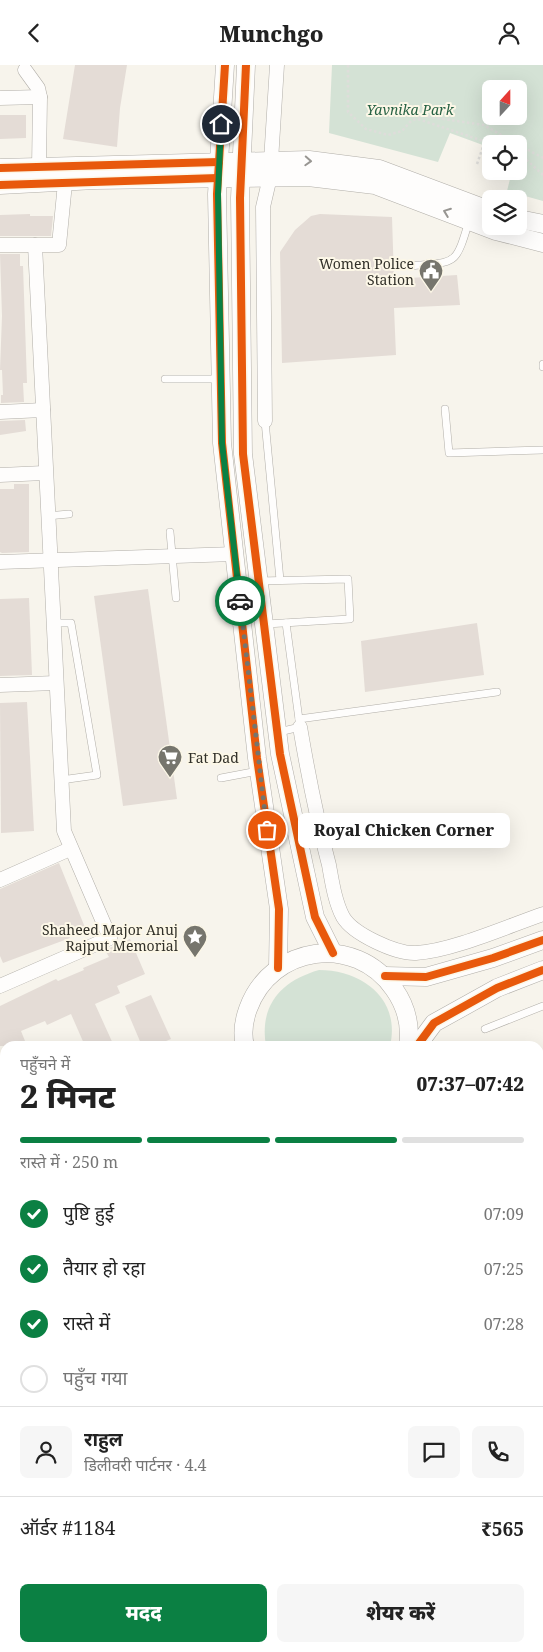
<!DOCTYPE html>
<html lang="hi">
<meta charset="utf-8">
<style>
body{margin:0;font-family:"Noto Serif","Noto Sans Devanagari",serif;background:#f6f6f6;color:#222;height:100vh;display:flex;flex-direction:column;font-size:19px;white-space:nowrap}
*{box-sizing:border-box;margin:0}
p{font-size:16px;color:#767676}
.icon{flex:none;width:28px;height:28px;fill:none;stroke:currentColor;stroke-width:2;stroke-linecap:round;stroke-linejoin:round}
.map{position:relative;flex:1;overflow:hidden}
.details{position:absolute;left:0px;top:976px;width:544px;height:611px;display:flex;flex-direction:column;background:#fff;border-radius:15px 15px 0 0;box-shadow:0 5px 20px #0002}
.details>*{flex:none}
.needle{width:32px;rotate:21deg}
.fabs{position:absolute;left:482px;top:15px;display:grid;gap:10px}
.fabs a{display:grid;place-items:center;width:45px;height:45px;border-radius:8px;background:#fff;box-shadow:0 5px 20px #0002;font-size:25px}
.pin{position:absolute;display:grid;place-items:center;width:42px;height:42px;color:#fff;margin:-21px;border:2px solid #fff;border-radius:50%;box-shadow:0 1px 5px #0007}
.courier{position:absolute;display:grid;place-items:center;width:50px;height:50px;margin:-25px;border:4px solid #0b8043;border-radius:50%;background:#fff;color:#222;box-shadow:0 1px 6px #0007}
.bubble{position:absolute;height:35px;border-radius:8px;background:#fff;box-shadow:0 5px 20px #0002;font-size:16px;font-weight:800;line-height:35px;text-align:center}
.head em{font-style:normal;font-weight:800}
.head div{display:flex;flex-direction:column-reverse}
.head{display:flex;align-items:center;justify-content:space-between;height:85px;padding:0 20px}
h1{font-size:32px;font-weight:800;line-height:38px}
.bar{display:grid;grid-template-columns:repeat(4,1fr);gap:8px 5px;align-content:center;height:60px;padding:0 20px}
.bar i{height:6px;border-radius:4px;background:#e0e0e0}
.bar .current{background:#0b8043}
.bar p{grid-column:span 4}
.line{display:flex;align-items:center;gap:12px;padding:0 20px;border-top:1px solid #e0e0e0}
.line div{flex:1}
.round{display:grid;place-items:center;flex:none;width:52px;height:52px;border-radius:8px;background:#f6f6f6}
ol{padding:0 20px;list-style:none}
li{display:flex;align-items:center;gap:15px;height:55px}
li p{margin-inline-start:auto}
li .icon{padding:5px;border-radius:50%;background:#0b8043;color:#fff;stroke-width:4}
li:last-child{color:#767676}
li i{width:28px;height:28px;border:2px solid #e0e0e0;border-radius:50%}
.action{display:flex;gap:10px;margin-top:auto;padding:10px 20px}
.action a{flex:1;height:58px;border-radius:8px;background:#0b8043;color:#fff;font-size:20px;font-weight:800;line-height:58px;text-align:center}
.action a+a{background:#f6f6f6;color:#222}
header{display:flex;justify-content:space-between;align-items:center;height:65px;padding:0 20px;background:#fff;font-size:22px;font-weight:800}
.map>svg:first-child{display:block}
</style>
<header><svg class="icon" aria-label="back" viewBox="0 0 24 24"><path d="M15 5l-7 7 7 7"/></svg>Munchgo<svg class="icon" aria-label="person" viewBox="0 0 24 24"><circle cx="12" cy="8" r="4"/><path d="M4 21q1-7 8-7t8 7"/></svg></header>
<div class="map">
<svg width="543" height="1587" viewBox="0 0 543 1587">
<rect width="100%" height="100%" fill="#f7f4ec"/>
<polygon fill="#f3ecdc" points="5,1402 5,1582 87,1583 76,1587 5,1587 0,1575 0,1404"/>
<g fill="#d4e2d5" fill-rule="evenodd">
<path d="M332,0h211v136l-36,-10 5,-20h7v-27h-28v4l-41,-15 -12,29 -109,-29zM491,24h28v27h-28z"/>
<path d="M319,905c43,0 82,29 71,76h-124c-7,-41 15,-65 53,-76z"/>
</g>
<g fill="#e4dcd6">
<polygon points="75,0 127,0 120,43 117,82 63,74"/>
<polygon points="0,50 26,50 26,73 0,74"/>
<polygon points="30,149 30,151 53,151 51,171 0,171 0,150"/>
<polygon points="320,149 392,152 394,214 457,210 460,240 394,243 396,290 282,298 280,187 295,165 311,151"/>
<polygon points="0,189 20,189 20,201 23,201 27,318 23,318 24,337 1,338 1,330 3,330 2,305 0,305 2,251"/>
<polygon points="25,355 26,366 0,370 0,356"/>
<polygon points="14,419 29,419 29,487 2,488 0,487 0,424 14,424"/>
<polygon points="148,524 177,734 123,741 94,531"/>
<polygon points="29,533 32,610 0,611 0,534"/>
<polygon points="477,558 484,610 365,627 361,576"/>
<polygon points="27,637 34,766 1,768 0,638"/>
<polygon points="59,798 86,865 69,871 70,873 3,898 0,891 0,824"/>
<polygon points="130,874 145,909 117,921 120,928 95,939 114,981 85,981 71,949 47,960 45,956 21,966 27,981 0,981 0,941 56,914 58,916 84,905 83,903 109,892 105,885"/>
<polygon points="151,930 171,974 154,981 142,981 125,941"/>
</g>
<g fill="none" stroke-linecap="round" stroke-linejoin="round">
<defs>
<g id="service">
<path d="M410,201c46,-5 45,2 59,-45"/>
<polyline points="543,299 543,302"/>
<polyline points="165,314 220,314"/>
<polyline points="445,344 449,388 543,385"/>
<polyline points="265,356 280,515"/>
<polyline points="47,451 69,449"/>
<polyline points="170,467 176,533"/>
<polyline points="259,516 348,514 350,554 266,559"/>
<polyline points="53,558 71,558 97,710 61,715"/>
<polyline points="299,654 497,627"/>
<polyline points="279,667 300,662 286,558"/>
<polyline points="221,713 258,706"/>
<polyline points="485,964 543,941"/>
<polyline points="0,1530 5,1543"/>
<polyline points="21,1582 23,1587"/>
</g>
<g id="minor">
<polyline points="25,5 38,23 40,32 39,102"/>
<polyline points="0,33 40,32"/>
<polyline points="0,180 59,180 65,118"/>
<polyline points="0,347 43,345"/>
<polyline points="265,356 263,142 270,112 277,0"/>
<polyline points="0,410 44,408"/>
<polyline points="0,497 234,489"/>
<polyline points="0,620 56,618"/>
<path d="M300,662c8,47 17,93 29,138 3,17 6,37 14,52 10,17 53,37 73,36 36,-2 92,-27 127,-39"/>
<polyline points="0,815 70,784"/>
<polyline points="0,921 110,873 64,766 35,180"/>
<polyline points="0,1065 5,1063"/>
<polyline points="539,1104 543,1102"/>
<polyline points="0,1396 5,1394"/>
<polyline points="539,1481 543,1491"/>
<polyline points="355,1582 358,1587"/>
<polyline points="490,1582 492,1587"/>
<polyline points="146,1587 155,1582"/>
</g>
<g id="tertiary">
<polyline points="225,0 217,129 222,378 257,693 279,844 278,903"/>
<polyline points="246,0 240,133 243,389 280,689 315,852 333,888"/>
<polyline points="0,103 309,95 379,104 491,146"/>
<polyline points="0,120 95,115 308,112 375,120 496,166 543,178"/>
<polyline points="519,154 543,159"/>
<polyline points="385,911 426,912 493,893 543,875"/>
<path d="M245,981c-3,-12 -1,-26 3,-37 23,-64 107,-76 146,-20 12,17 17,37 14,57"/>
<polyline points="417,981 434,958 497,923 543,905"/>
<polyline points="0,1097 5,1095"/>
<polyline points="0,1126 5,1123"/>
<polyline points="0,1318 5,1316"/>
<polyline points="539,1560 543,1570"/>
<polyline points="525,1582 527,1587"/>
<polyline points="401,1587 411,1582"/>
</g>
</defs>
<use href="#service" stroke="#b1aea8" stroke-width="8"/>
<use href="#minor" stroke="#b1aea8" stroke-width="15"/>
<use href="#tertiary" stroke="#b1aea8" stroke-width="19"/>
<g stroke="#deddda" stroke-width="2.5" stroke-dasharray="2.5 2.5" stroke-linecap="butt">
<polyline points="348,0 348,47 366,64 388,70 402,66 411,56 423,51 484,60 517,79"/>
<polyline points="418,54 492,79"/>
<polyline points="519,80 543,93"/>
<polyline points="519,88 543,110"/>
<polyline points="477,99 485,76"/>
</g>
<use href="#service" stroke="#fefdfc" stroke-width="7"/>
<use href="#minor" stroke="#fefdfc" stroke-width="14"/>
<use href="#tertiary" stroke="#fefdfc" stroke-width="18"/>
<defs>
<g id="cycleway">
<polyline points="225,0 217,129 222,378 257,693 279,844 278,903"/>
<polyline points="246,0 240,133 243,389 280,689 315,852 333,888"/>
<polyline points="0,103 219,97"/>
<polyline points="0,120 218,113"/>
<polyline points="385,911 426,912 493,893 543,875"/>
<polyline points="417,981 434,958 497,923 543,905"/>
</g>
</defs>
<use href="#cycleway" stroke="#fcf7e7" stroke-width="11"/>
<use href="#cycleway" stroke="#e8590c" stroke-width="8"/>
</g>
<defs><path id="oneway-chevron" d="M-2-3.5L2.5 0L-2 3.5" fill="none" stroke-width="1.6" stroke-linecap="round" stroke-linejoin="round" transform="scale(1.25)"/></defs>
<g stroke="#989692">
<use href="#oneway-chevron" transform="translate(308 96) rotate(3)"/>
<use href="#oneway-chevron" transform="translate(447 147) rotate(-159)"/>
</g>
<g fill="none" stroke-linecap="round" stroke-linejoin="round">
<polyline stroke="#76756d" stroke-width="5" stroke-dasharray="0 9" points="240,536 267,765"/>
<polyline stroke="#0b8043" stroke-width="6" points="221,59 218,129 222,378 240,536"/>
</g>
<defs>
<symbol id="civic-pin" viewBox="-11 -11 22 30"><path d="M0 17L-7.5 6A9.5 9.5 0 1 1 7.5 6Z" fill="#76756d" stroke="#fcf7e7"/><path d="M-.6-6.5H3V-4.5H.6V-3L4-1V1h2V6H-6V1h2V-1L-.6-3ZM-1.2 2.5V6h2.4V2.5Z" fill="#fff"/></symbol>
<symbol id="supermarket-pin" viewBox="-11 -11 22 30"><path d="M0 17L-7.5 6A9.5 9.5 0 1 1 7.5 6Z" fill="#76756d" stroke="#fcf7e7"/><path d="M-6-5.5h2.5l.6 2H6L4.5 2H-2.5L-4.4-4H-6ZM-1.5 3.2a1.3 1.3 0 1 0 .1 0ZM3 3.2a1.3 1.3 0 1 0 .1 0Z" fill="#fff"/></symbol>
<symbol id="sight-pin" viewBox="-11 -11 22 30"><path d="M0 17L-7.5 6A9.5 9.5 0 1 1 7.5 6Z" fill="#76756d" stroke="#fcf7e7"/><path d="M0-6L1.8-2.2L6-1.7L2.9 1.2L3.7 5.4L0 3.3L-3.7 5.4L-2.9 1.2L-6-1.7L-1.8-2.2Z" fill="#fff"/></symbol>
</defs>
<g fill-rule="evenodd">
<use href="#civic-pin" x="417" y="192" width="28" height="38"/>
<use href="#supermarket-pin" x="156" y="678" width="28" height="38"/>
<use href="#sight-pin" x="181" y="858" width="28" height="38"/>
</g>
<g text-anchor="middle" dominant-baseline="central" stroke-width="4" stroke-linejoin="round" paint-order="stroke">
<g font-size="14" font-style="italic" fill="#266143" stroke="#fcf7e7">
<text x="410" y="44">Yavnika Park</text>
</g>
<g font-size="14" fill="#313029" stroke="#fcf7e7" text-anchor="end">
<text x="414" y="198">Women Police<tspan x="414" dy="16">Station</tspan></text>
<text x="188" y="692" text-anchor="start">Fat Dad</text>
<text x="178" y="864">Shaheed Major Anuj<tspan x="178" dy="16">Rajput Memorial</tspan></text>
</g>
</g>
</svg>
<div class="fabs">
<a><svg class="needle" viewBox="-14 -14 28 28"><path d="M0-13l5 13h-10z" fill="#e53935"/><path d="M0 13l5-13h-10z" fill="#767676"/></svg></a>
<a><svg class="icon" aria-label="locate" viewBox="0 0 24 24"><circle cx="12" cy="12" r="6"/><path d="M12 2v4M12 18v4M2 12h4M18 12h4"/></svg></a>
<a><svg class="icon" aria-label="layers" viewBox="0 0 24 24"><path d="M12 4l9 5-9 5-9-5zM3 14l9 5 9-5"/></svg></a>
</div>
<div class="pin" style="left:267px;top:765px;background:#ea580c"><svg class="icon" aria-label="bag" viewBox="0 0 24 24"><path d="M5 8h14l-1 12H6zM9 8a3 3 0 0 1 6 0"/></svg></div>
<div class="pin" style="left:221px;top:59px;background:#1f2937"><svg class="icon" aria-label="home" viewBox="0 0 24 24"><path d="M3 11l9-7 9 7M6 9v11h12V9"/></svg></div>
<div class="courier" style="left:240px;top:536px"><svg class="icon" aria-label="car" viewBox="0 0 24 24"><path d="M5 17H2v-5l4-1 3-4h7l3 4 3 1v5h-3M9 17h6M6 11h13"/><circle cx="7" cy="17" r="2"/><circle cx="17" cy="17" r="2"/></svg></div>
<div class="bubble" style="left:298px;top:748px;width:212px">Royal Chicken Corner</div>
<section class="details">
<div class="head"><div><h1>2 मिनट</h1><p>पहुँचने में</p></div><em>07:37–07:42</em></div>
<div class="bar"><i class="current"></i><i class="current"></i><i class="current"></i><i></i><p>रास्ते में · 250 m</p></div>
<ol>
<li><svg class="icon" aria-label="check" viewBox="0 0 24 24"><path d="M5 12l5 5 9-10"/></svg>पुष्टि हुई<p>07:09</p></li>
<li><svg class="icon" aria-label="check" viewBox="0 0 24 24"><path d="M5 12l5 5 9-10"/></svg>तैयार हो रहा<p>07:25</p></li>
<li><svg class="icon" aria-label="check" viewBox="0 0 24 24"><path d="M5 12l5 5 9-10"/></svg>रास्ते में<p>07:28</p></li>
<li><i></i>पहुँच गया</li>
</ol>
<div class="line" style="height:90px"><a class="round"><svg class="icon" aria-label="person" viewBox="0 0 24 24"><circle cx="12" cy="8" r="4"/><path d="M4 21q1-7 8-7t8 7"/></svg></a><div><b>राहुल</b><p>डिलीवरी पार्टनर · 4.4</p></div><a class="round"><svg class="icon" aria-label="chat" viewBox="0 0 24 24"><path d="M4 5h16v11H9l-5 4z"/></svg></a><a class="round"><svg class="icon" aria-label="phone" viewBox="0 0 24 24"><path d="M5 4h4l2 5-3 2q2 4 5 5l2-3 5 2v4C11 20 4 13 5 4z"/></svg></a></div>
<div class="line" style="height:65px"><div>ऑर्डर #1184</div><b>₹565</b></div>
<div class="action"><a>मदद</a><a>शेयर करें</a></div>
</section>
</div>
